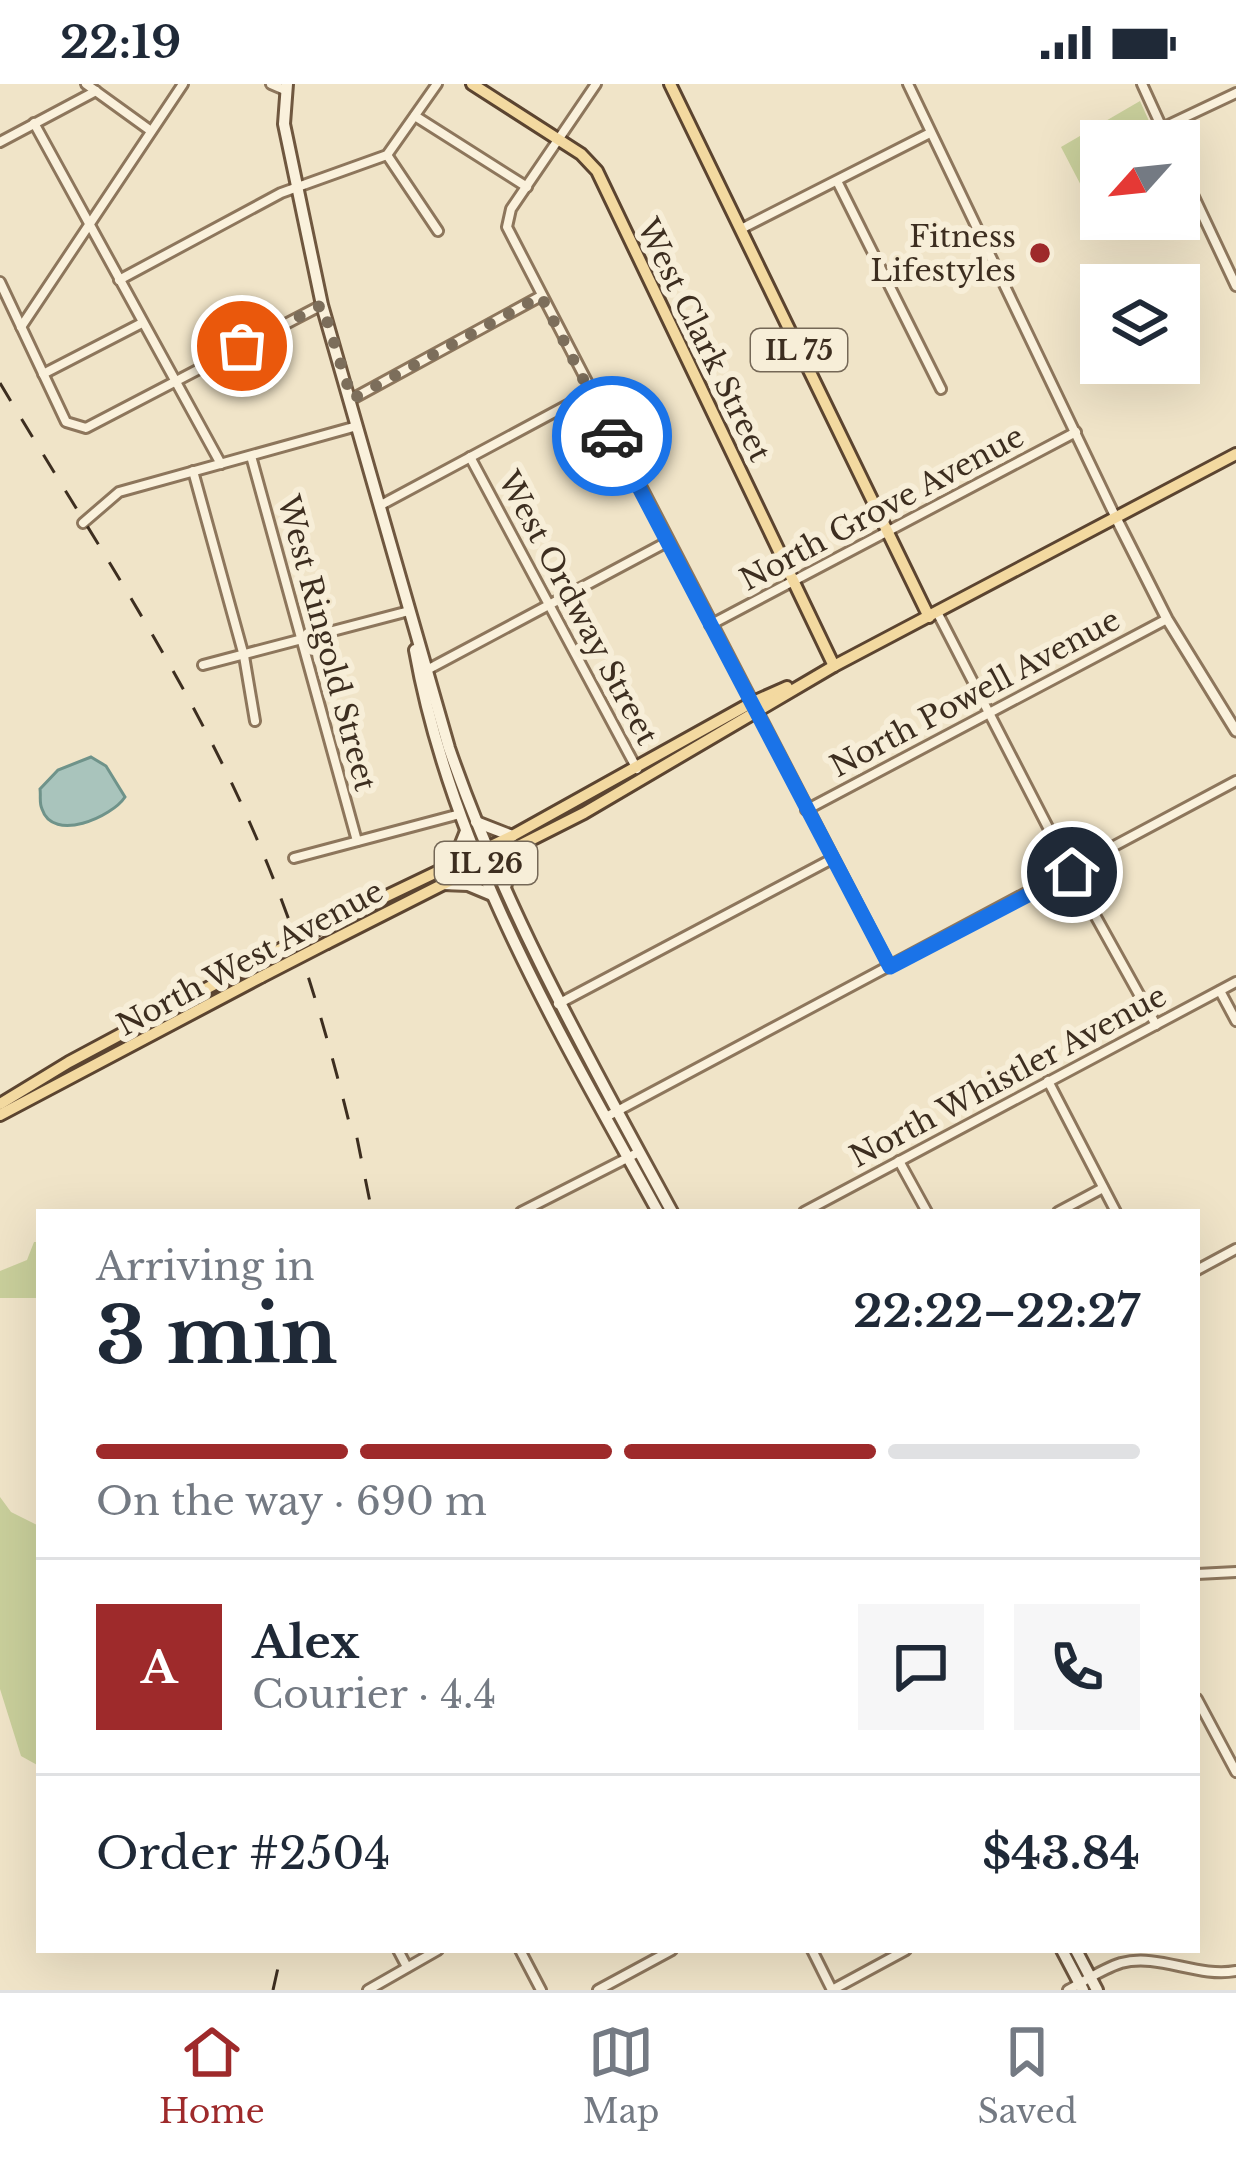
<!DOCTYPE html>
<meta charset="utf-8">
<style>
body{margin:0;font-family:"Libre Baskerville",serif;background:#f6f6f7;color:#1f2937;height:100vh;display:flex;flex-direction:column;font-size:45px;white-space:nowrap}
*{box-sizing:border-box;margin:0}
p{font-size:39px;color:#747a83}
.icon{flex:none;width:66px;height:66px;fill:none;stroke:currentColor;stroke-width:2;stroke-linecap:round;stroke-linejoin:round}
.map{position:relative;flex:1;overflow:hidden}
.side{position:absolute;left:36px;top:1125px;width:1164px;height:744px;display:flex;flex-direction:column;background:#fff;border-radius:0px;box-shadow:0 12px 48px #0002}
.side>*{flex:none}
.needle{width:78px;rotate:243deg}
.buttons{position:absolute;left:1080px;top:36px;display:grid;gap:24px}
.buttons a{display:grid;place-items:center;width:120px;height:120px;border-radius:0px;background:#fff;box-shadow:0 12px 48px #0002;font-size:60px}
.pin{position:absolute;display:grid;place-items:center;width:102px;height:102px;color:#fff;margin:-51px;border:6px solid #fff;border-radius:50%;box-shadow:0 3px 12px #0007}
.courier{position:absolute;display:grid;place-items:center;width:120px;height:120px;margin:-60px;border:9px solid #1a73e8;border-radius:50%;background:#fff;color:#222;box-shadow:0 3px 15px #0007}
.overview em{font-style:normal;font-weight:700}
.overview div{display:flex;flex-direction:column-reverse}
.overview{display:flex;align-items:center;justify-content:space-between;height:204px;padding:0 60px}
h1{font-size:78px;font-weight:700;line-height:90px}
.bar{display:grid;grid-template-columns:repeat(4,1fr);gap:18px 12px;align-content:center;height:144px;padding:0 60px}
.bar i{height:15px;border-radius:9px;background:#e0e1e3}
.bar .active{background:#9e2a2b}
.bar p{grid-column:span 4}
.line{display:flex;align-items:center;gap:30px;padding:0 60px;border-top:3px solid #e0e1e3}
.line div{flex:1}
.round{display:grid;place-items:center;flex:none;width:126px;height:126px;border-radius:0px;background:#f6f6f7}
.status{display:flex;justify-content:space-between;align-items:center;height:84px;padding:0 60px;background:#fff;direction:ltr}
.status svg{height:33px;fill:currentColor}
.menu{display:flex;justify-content:space-around;align-items:center;height:168px;border-top:3px solid #e0e1e3;background:#fff;font-size:33px;color:#747a83}
.menu a{display:grid;justify-items:center;gap:6px}
.menu .active{color:#9e2a2b}
.map>svg:first-child{display:block}
</style>
<div class="status"><b>22:19</b><svg viewBox="0 0 49 12"><path d="M0 12V9h3v3zM5 12V6h3v6zM10 12V3h3v9zM15 12V0h3v12zM26 1h20v11H26zM47 4h2v5h-2z"/></svg></div>
<div class="map">
<svg width="1236" height="1906" viewBox="0 0 1236 1906">
<rect width="100%" height="100%" fill="#f0e4c8"/>
<g fill="#c9cf9b">
<polygon points="1140,17 1158,57 1101,57 1101,105 1087,113 1061,63"/>
<polygon points="34,1158 39,1158 39,1214 0,1214 0,1187 27,1176"/>
<polygon points="0,1413 11,1428 39,1442 39,1682 21,1672 0,1605"/>
</g>
<path fill="#a9c4bc" stroke="#6f938a" stroke-width="3" d="M91,673l15,9 19,31c-13,20 -72,46 -83,12 -3,-6 -1,-13 -2,-20l18,-19z"/>
<g fill="none" stroke-linecap="round" stroke-linejoin="round">
<defs>
<g id="minor">
<polyline points="86,0 151,47"/>
<polyline points="271,0 285,6"/>
<polyline points="596,0 511,125 507,143 890,883"/>
<polyline points="908,0 1116,434"/>
<polyline points="1142,0 1168,57"/>
<polyline points="415,32 527,103"/>
<polyline points="34,39 221,380"/>
<polyline points="1162,44 1236,9"/>
<polyline points="0,58 96,7"/>
<polyline points="387,71 438,147"/>
<polyline points="1179,81 1236,202"/>
<polyline points="837,97 941,305"/>
<polyline points="741,145 930,49"/>
<polyline points="119,196 281,109 387,71 437,0"/>
<polyline points="0,198 66,338 86,344 322,221"/>
<polyline points="21,243 183,0"/>
<polyline points="43,290 142,239"/>
<polyline points="352,315 541,212"/>
<polyline points="251,372 357,757"/>
<polyline points="470,373 637,685"/>
<polyline points="193,387 244,572 255,637"/>
<polyline points="381,421 590,309"/>
<polyline points="83,439 119,408 357,342"/>
<polyline points="937,528 1071,788 1156,941"/>
<polyline points="710,541 1076,348"/>
<polyline points="203,581 409,527"/>
<polyline points="425,587 667,458"/>
<polyline points="806,726 1167,535"/>
<polyline points="294,774 460,730"/>
<polyline points="1220,907 1236,937"/>
<polyline points="558,920 832,775"/>
<polyline points="1048,997 1116,1128"/>
<polyline points="606,1033 1236,697"/>
<polyline points="899,1077 927,1128"/>
<polyline points="521,1128 639,1068"/>
<polyline points="804,1128 1236,898"/>
<polyline points="1058,1128 1103,1104"/>
<polyline points="1197,1186 1236,1165"/>
<polyline points="1197,1490 1236,1488"/>
<polyline points="1197,1615 1236,1688"/>
<polyline points="398,1866 407,1883"/>
<polyline points="520,1866 541,1906"/>
<polyline points="812,1866 832,1906"/>
<polyline points="368,1906 438,1866"/>
<polyline points="598,1906 672,1866"/>
<polyline points="832,1906 906,1866"/>
<path d="M1068,1906c17,-9 34,-21 53,-27 38,-10 76,15 115,8"/>
</g>
<polyline id="tertiary" points="1116,434 1167,535 1236,647"/>
<g id="secondary">
<path d="M287,0l-3,40 38,181 127,443c56,163 141,313 223,464"/>
<path d="M415,566c36,202 145,384 243,562"/>
<polyline points="476,738 512,752"/>
<polyline points="452,782 466,747"/>
<polyline points="443,800 468,801 492,811"/>
<polyline points="505,803 517,763"/>
<polyline points="1062,1866 1083,1906"/>
<polyline points="1076,1866 1097,1906"/>
</g>
<g id="primary">
<polyline points="472,0 581,70 597,87 834,582"/>
<polyline points="670,0 929,533"/>
<polyline points="322,843 512,752 751,619 787,603"/>
<polyline points="327,859 584,729 834,582 1236,370"/>
<polyline points="0,1020 69,978 256,878"/>
<polyline points="0,1031 261,893"/>
</g>
</defs>
<use href="#minor" stroke="#8d765c" stroke-width="14"/>
<use href="#tertiary" stroke="#8d765c" stroke-width="15"/>
<use href="#secondary" stroke="#6f573f" stroke-width="16"/>
<use href="#primary" stroke="#5b4430" stroke-width="16"/>
<use href="#minor" stroke="#faf1dc" stroke-width="8"/>
<use href="#tertiary" stroke="#faf1dc" stroke-width="9"/>
<use href="#secondary" stroke="#faf1dc" stroke-width="10"/>
<use href="#primary" stroke="#f3d9a0" stroke-width="10"/>
<g stroke="#3d2e20" stroke-width="3" stroke-dasharray="21 21" stroke-linecap="butt">
<path d="M0,299c86,145 186,292 253,447 42,95 72,195 97,296l6,7 16,79"/>
<polyline points="273,1906 282,1866"/>
</g>
<defs>
<g id="primary-bridge">
<polyline points="256,878 322,843"/>
<polyline points="261,893 327,859"/>
</g>
</defs>
<use href="#primary-bridge" stroke="#5b4430" stroke-width="16" stroke-linecap="butt"/>
<use href="#primary-bridge" stroke="#f3d9a0" stroke-width="10"/>
</g>
<g fill="none" stroke-linecap="round" stroke-linejoin="round">
<polyline stroke="#7c6e5b" stroke-width="12" stroke-dasharray="0 21.6" points="242,262 322,221 352,315 541,212 612,352"/>
<polyline stroke="#1a73e8" stroke-width="15" points="612,352 890,883 1072,788"/>
</g>
<circle fill="#9e2a2b" stroke="#f7eed8" stroke-width="4.5" cx="1040" cy="169" r="12"/>
<g text-anchor="middle" dominant-baseline="central" stroke-width="12" stroke-linejoin="round" paint-order="stroke">
<g fill="#f7eed8" stroke="#756857" stroke-width="3">
<rect x="751" y="245" width="96" height="42" rx="9"/>
<rect x="435" y="758" width="102" height="42" rx="9"/>
</g>
<g font-size="27" font-weight="bold" fill="#3d2e20">
<text x="799" y="266">IL 75</text>
<text x="486" y="779">IL 26</text>
</g>
<g font-size="30" fill="#3d2e20" stroke="#f7eed8" text-anchor="end">
<text x="1016" y="152">Fitness<tspan x="1016" dy="34">Lifestyles</tspan></text>
</g>
<g font-size="30" fill="#3d2e20" stroke="#f7eed8">
<text transform="translate(704 256) rotate(64)">West Clark Street</text>
<text transform="translate(882 424) rotate(-28)">North Grove Avenue</text>
<text transform="translate(578 524) rotate(62)">West Ordway Street</text>
<text transform="translate(327 559) rotate(75)">West Ringold Street</text>
<text transform="translate(975 609) rotate(-28)">North Powell Avenue</text>
<text transform="translate(250 874) rotate(-28)">North West Avenue</text>
<text transform="translate(1008 992) rotate(-28)">North Whistler Avenue</text>
</g>
</g>
</svg>
<div class="buttons">
<a><svg class="needle" viewBox="-14 -14 28 28"><path d="M0-13l5 13h-10z" fill="#e53935"/><path d="M0 13l5-13h-10z" fill="#747a83"/></svg></a>
<a><svg class="icon" aria-label="layers" viewBox="0 0 24 24"><path d="M12 4l9 5-9 5-9-5zM3 14l9 5 9-5"/></svg></a>
</div>
<div class="pin" style="left:242px;top:262px;background:#ea580c"><svg class="icon" aria-label="bag" viewBox="0 0 24 24"><path d="M5 8h14l-1 12H6zM9 8a3 3 0 0 1 6 0"/></svg></div>
<div class="pin" style="left:1072px;top:788px;background:#1f2937"><svg class="icon" aria-label="home" viewBox="0 0 24 24"><path d="M3 11l9-7 9 7M6 9v11h12V9"/></svg></div>
<div class="courier" style="left:612px;top:352px"><svg class="icon" aria-label="car" viewBox="0 0 24 24"><path d="M5 17H2v-5l4-1 3-4h7l3 4 3 1v5h-3M9 17h6M6 11h13"/><circle cx="7" cy="17" r="2"/><circle cx="17" cy="17" r="2"/></svg></div>
<section class="side">
<div class="overview"><div><h1>3 min</h1><p>Arriving in</p></div><em>22:22–22:27</em></div>
<div class="bar"><i class="active"></i><i class="active"></i><i class="active"></i><i></i><p>On the way · 690 m</p></div>
<div class="line" style="height:216px"><b class="round" style="background:#9e2a2b;color:#fff">A</b><div><b>Alex</b><p>Courier · 4.4</p></div><a class="round"><svg class="icon" aria-label="chat" viewBox="0 0 24 24"><path d="M4 5h16v11H9l-5 4z"/></svg></a><a class="round"><svg class="icon" aria-label="phone" viewBox="0 0 24 24"><path d="M5 4h4l2 5-3 2q2 4 5 5l2-3 5 2v4C11 20 4 13 5 4z"/></svg></a></div>
<div class="line" style="height:156px"><div>Order #2504</div><b>$43.84</b></div>
</section>
</div>
<nav class="menu">
<a class="active"><svg class="icon" aria-label="home" viewBox="0 0 24 24"><path d="M3 11l9-7 9 7M6 9v11h12V9"/></svg>Home</a>
<a><svg class="icon" aria-label="map" viewBox="0 0 24 24"><path d="M3 6l6-2 6 2 6-2v14l-6 2-6-2-6 2zM9 4v14M15 6v14"/></svg>Map</a>
<a><svg class="icon" aria-label="saved" viewBox="0 0 24 24"><path d="M7 4h10v16l-5-4-5 4z"/></svg>Saved</a>
</nav>
